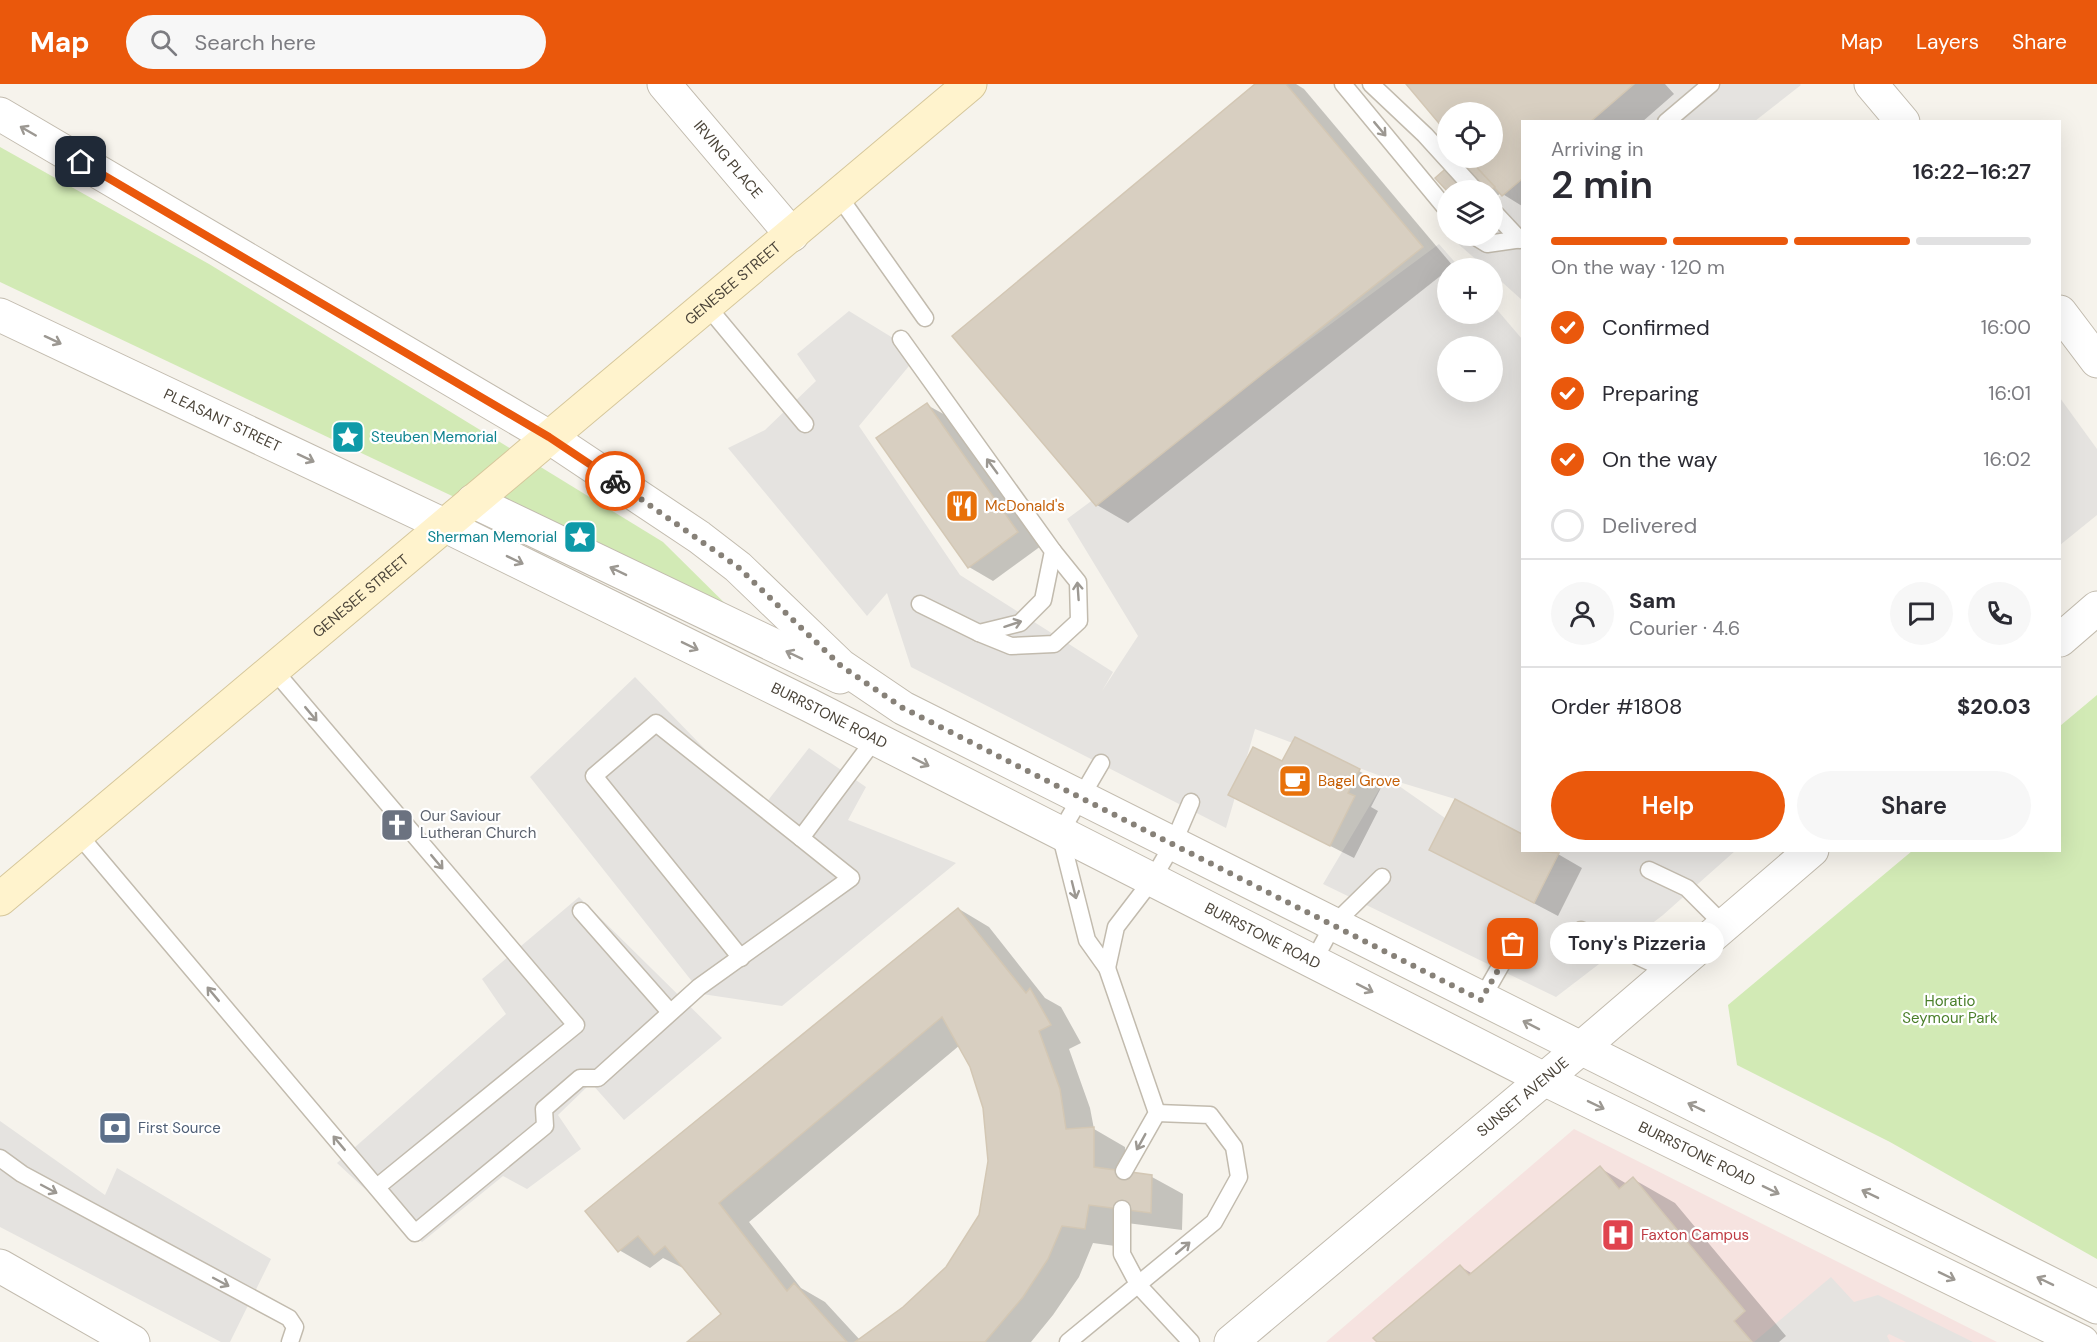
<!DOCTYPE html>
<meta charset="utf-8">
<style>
body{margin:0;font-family:"DM Sans",sans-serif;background:#f7f7f7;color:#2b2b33;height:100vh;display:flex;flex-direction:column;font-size:22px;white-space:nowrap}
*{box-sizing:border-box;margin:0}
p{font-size:20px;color:#7c7c81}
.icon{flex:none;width:33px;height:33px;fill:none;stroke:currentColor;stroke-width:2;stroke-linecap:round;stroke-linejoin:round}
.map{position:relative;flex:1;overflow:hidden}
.details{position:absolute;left:1521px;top:36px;width:540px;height:732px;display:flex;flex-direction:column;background:#fff;border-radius:0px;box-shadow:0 6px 24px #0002}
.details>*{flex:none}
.controls{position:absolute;left:1437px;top:18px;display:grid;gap:12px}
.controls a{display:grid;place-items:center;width:66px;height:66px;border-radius:50%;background:#fff;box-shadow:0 6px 24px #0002;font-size:30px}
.pin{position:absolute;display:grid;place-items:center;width:51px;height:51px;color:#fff;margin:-26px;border-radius:12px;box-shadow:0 3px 9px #0006}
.courier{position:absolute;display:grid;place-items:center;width:60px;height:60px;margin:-30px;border:4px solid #ea580c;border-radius:50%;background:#fff;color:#222;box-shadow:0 2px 8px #0007}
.bubble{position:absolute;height:42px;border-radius:21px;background:#fff;box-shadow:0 6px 24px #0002;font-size:20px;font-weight:600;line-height:42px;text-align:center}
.overview em{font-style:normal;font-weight:600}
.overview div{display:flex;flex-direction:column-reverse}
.overview{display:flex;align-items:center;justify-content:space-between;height:102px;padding:0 30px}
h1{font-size:39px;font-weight:600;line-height:45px}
.bar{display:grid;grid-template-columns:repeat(4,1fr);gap:9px 6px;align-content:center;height:72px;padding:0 30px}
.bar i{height:8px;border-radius:4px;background:#e1e1e2}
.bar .on{background:#ea580c}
.bar p{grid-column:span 4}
.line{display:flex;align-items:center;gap:15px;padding:0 30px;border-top:2px solid #e1e1e2}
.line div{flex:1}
.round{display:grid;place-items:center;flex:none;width:63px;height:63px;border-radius:32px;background:#f7f7f7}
ol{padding:0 30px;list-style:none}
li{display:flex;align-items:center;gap:18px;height:66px}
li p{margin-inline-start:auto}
li .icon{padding:6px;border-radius:50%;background:#ea580c;color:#fff;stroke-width:4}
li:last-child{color:#7c7c81}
li i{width:33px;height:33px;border:3px solid #e1e1e2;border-radius:50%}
.action{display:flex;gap:12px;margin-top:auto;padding:12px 30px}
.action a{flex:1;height:69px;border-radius:36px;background:#ea580c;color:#fff;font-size:24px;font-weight:600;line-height:69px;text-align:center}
.action a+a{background:#f7f7f7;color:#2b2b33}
header{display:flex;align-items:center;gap:36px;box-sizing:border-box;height:84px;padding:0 30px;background:#ea580c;color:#fff}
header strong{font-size:28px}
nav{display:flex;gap:33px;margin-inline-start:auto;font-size:21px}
.search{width:420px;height:54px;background:#f7f7f7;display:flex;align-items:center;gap:15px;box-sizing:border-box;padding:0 21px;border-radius:33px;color:#7c7c81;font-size:22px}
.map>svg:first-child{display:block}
</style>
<header>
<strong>Map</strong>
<div class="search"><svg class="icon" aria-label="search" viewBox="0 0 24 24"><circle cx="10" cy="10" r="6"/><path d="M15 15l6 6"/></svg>Search here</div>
<nav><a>Map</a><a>Layers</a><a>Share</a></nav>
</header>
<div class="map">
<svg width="2097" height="1258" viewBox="0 0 2097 1258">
<rect width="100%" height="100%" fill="#f6f3ec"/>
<polygon fill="#f6e3e0" points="1574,1045 1997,1258 1326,1258"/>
<g fill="#d2eab5">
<polygon points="0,63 209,180 663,458 767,561 0,198"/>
<polygon points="2097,611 2097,1175 1890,1058 1737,981 1728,921 1912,767 2060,766 2060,642"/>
</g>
<g fill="#e5e3e0" fill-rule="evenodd">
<polygon points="1634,0 1800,0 1801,1 1755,37 1590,38"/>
<polygon points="1522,95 1522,216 1493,190 1492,184 1486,184 1449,152 1492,152 1493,117"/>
<path d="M1439,160l21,24h-12v46h44l1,-9 29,34v495l-67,-35 -66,-20 56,39 -16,32 104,53 26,-50 -4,-2h180l-72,64 -107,82 -233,-113 63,-106 -131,-49 -29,99 -315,-161 -24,-74 -20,23 -139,-168 37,-18 51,-49 -19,-27 52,-43 70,43 -60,72 101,149 153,97 -11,19 36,-55 -71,-117zM1448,262h44v46h-44z"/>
<polygon points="2060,314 2097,365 2097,431 2060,461"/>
<polygon points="635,593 762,724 809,664 866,703 848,736 956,779 782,922 702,910 530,693"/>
<polygon points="579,813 722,954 624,1036 591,999 558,1031 581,1065 527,1105 503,1092 422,1158 337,1079 506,930 482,895"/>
<polygon points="0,1037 105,1111 117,1084 271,1175 230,1258 221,1258 0,1143"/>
<polygon points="1831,1193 1854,1218 1878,1211 1973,1258 1906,1258 1889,1250 1887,1252 1890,1258 1754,1258"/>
</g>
<g fill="#0003" fill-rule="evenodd">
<polygon points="1258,0 1296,0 1304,5 1453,182 1128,439 1097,421"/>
<polygon points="1408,0 1665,0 1674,10 1642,38 1522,38 1522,122 1501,109 1492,116 1492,106 1448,106 1437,94 1460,74 1492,74 1492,28 1448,28"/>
<polygon points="927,321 951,334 1041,462 993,497 969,483"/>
<polygon points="1283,679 1359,687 1383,700 1371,723 1378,727 1354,774 1230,711"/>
<polygon points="1455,717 1522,752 1522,766 1551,766 1582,784 1558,832 1431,765"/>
<path d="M959,825l30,18 56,71 16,9 20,36 -12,6 21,59 4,21 31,18v26l27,4 31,17 -1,36 -63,-8 -4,24 -22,-3 -14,34 -26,38 -22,27h-342l34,-28 -36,-44 -24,-12 -13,10 -31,-18zM960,961l11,21 13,42 5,53 -9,55 -33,52 -43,40 -44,32 -35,-38 -24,-14 -52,-66z"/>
<polygon points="1600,1084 1627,1100 1633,1095 1675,1119 1786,1252 1779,1258 1379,1258 1461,1183 1473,1190"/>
</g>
<g fill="#d8cfc1" stroke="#d3c7b4" stroke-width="1.5">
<polygon points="1255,0 1286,0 1423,163 1096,422 952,252"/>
<polygon points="1406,0 1634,0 1590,38 1522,38 1522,95 1502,112 1468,74 1492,74 1492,28 1448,28 1448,50"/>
<polygon points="1458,74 1468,74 1495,103 1491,106 1448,108 1435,94"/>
<polygon points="927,319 1018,448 968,484 876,354"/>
<polygon points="1295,653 1360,685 1348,709 1355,712 1330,762 1228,711 1253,663 1282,677"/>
<polygon points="1455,715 1522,750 1522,766 1559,769 1534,819 1429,766"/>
<polygon points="958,824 1026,909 1030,904 1051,941 1039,947 1060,1005 1066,1045 1094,1043 1094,1083 1152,1091 1151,1129 1089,1121 1085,1145 1062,1142 1048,1175 1023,1213 985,1258 855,1258 903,1223 946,1183 979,1131 988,1077 983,1024 970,983 942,933 719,1119 787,1207 794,1199 847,1258 687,1258 721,1230 665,1162 654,1171 638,1152 618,1168 585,1127"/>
<polygon points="1600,1082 1619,1105 1633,1093 1745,1227 1734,1237 1752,1258 1377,1258 1373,1254 1460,1181 1469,1191"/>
</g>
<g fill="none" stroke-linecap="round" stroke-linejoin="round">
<defs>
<g id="service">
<polyline points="1343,0 1448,127"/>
<polyline points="1371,0 1425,51 1475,106"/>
<polyline points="1666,38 1711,0"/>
<polyline points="838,111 925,234"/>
<polyline points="1492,126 1520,156"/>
<polyline points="1474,152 1487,160 1522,155"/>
<polyline points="707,222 805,340"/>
<polyline points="901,255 1053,467 1043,516 1020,539 979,549 920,520"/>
<polyline points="979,549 1011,562 1054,560 1079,537 1078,498 1053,467"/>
<polyline points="273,585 576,941 377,1103"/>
<polyline points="1101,679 1060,749 1087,856 1107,884 1157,1029 1124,1087"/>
<polyline points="78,750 415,1149 545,1042 544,1025 580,994 598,994 699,903 851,794 801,754 875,655"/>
<polyline points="1649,786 1687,804 1725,842"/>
<polyline points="581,827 670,928"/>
<polyline points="1581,846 1671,888"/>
<polyline points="741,874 594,692 656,639 801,754"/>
<polyline points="1313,878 1333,841 1382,793"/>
<polyline points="1107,884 1116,843 1152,796 1173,760 1191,718"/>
<polyline points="1481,916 1513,860"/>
<polyline points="0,1074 22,1090 289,1234 295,1243 290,1258"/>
<polyline points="1122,1125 1122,1170 1139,1202 1191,1258"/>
<polyline points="1068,1258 1214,1138 1239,1093 1234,1063 1210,1031 1157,1029"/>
</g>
<g id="minor">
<path id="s1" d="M664,0l128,151"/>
<polyline points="1871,0 1903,38"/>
<polyline points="2060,228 2097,277"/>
<polyline points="2060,556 2097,524"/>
<polyline points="0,1182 133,1258"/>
<path id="s2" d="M1231,1258l349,-293 232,-199"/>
</g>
<g id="tertiary">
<polyline points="0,30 549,353 699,453 738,483 841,582 903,624 2097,1223"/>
<path id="s3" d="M0,231l444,210 365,180 735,374 538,263"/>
<polyline points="473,417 840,593"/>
</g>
<g id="secondary">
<path id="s4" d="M0,815l970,-815"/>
</g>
</defs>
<use href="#service" stroke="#c2bbae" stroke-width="19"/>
<use href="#minor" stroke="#c2bbae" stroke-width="35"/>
<use href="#tertiary" stroke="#c2bbae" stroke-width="35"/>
<use href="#secondary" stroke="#d6c79b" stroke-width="35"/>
<use href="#service" stroke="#fff" stroke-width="16"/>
<use href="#minor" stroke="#fff" stroke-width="33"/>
<use href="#tertiary" stroke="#fff" stroke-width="33"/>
<use href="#secondary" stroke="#fff3cd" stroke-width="33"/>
</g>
<defs><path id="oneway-shaft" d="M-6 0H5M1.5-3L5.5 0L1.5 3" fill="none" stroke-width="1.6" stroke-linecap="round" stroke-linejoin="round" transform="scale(1.5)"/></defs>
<g stroke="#9c9892">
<use href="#oneway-shaft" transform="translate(1380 45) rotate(50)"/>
<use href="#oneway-shaft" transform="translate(28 47) rotate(-150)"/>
<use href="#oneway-shaft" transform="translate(53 256) rotate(25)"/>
<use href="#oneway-shaft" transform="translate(306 374) rotate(25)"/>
<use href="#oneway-shaft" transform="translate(992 382) rotate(-126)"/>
<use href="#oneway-shaft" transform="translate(515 476) rotate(26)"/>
<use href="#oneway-shaft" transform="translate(618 487) rotate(-154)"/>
<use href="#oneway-shaft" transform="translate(1078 507) rotate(-94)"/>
<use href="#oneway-shaft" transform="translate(1013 540) rotate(-18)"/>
<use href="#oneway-shaft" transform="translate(690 562) rotate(26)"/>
<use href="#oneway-shaft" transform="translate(794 571) rotate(-154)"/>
<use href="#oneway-shaft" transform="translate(311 630) rotate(50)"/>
<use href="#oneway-shaft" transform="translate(921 678) rotate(27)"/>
<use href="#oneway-shaft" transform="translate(437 778) rotate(50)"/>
<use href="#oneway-shaft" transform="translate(1074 806) rotate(76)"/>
<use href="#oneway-shaft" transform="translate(1365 904) rotate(27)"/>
<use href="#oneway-shaft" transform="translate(213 910) rotate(-130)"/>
<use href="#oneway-shaft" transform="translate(1531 941) rotate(-153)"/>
<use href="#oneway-shaft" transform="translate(1596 1021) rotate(26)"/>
<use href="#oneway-shaft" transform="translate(1696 1023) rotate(-154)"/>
<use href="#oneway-shaft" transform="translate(1141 1058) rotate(119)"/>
<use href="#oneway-shaft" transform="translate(339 1059) rotate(-130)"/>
<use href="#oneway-shaft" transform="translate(49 1105) rotate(28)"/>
<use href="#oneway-shaft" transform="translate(1771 1106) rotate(26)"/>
<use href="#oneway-shaft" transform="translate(1870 1110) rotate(-154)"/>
<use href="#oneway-shaft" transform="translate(1183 1164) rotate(-40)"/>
<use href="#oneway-shaft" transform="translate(1947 1192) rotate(26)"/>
<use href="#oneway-shaft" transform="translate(2045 1197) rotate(-154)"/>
<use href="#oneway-shaft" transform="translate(221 1198) rotate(28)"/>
</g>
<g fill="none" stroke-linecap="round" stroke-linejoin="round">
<polyline stroke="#878178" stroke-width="6" stroke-dasharray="0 10.8" points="615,397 738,483 841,582 903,624 1481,916 1513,860"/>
<polyline stroke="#ea580c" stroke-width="8" points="81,78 549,353 615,397"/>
</g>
<defs>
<symbol id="sight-square" viewBox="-11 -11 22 22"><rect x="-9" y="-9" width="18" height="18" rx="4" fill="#0f9aa8" stroke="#fff"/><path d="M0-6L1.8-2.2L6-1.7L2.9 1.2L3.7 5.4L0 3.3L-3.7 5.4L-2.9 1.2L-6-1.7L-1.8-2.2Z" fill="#fff"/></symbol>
<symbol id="restaurant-square" viewBox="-11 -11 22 22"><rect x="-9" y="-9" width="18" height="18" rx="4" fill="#e8710a" stroke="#fff"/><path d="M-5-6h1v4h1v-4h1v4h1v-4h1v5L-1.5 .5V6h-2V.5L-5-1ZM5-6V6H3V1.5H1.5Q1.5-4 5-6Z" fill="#fff"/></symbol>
<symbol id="cafe-square" viewBox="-11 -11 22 22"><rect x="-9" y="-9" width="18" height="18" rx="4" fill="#e8710a" stroke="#fff"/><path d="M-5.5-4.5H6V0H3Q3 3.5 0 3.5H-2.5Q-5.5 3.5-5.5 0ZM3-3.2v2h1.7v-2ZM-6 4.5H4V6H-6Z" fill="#fff"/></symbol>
<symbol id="church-square" viewBox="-11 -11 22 22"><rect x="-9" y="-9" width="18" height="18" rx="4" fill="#6b7280" stroke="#fff"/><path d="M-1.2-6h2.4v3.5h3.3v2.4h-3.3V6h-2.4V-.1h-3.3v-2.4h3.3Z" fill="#fff"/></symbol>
<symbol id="bank-square" viewBox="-11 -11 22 22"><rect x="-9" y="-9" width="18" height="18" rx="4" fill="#5c6f8a" stroke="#fff"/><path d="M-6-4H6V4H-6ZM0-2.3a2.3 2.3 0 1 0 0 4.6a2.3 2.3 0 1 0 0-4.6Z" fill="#fff"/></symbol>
<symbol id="hospital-square" viewBox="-11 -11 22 22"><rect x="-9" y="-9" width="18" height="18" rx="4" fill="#e0444e" stroke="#fff"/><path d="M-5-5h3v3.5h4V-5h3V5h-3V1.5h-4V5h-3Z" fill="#fff"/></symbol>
</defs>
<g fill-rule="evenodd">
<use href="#sight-square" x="329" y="334" width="38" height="38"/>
<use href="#restaurant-square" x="943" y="403" width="38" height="38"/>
<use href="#sight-square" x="561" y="434" width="38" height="38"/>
<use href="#cafe-square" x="1276" y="678" width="38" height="38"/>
<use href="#church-square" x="378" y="722" width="38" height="38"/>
<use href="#bank-square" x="96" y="1025" width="38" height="38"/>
<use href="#hospital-square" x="1599" y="1132" width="38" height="38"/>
</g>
<g text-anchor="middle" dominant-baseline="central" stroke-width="4.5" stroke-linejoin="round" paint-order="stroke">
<g font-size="15" fill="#4b4439" stroke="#fff">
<text stroke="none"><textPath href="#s1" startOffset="99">IRVING PLACE</textPath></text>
<text stroke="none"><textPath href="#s4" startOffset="957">GENESEE STREET</textPath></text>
<text stroke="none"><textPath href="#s3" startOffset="246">PLEASANT STREET</textPath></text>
<text stroke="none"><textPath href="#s4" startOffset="471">GENESEE STREET</textPath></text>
<text stroke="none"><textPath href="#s3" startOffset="921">BURRSTONE ROAD</textPath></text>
<text stroke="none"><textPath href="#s3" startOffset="1407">BURRSTONE ROAD</textPath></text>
<text stroke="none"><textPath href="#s2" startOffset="381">SUNSET AVENUE</textPath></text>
<text stroke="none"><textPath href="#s3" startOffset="1893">BURRSTONE ROAD</textPath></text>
</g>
<g font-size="15" fill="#0d838f" stroke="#fff" text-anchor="start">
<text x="371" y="353">Steuben Memorial</text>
<text x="557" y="453" text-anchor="end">Sherman Memorial</text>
</g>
<g font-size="15" fill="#c56008" stroke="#fff" text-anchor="start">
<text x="985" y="422">McDonald's</text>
<text x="1318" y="697">Bagel Grove</text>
</g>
<g font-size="15" fill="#5b616d" stroke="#fff" text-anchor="start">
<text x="420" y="732">Our Saviour<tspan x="420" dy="17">Lutheran Church</tspan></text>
</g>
<g font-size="15" fill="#4a7f2a" stroke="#fff">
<text x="1950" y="917">Horatio<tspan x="1950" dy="17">Seymour Park</tspan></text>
</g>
<g font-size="15" fill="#4e5e75" stroke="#fff" text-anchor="start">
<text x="138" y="1044">First Source</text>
</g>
<g font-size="15" fill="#be3a42" stroke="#fff" text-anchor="start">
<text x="1641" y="1151">Faxton Campus</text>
</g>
</g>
</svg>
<div class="controls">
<a><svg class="icon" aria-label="locate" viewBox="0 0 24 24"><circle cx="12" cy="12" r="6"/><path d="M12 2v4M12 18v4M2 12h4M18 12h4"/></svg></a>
<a><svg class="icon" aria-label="layers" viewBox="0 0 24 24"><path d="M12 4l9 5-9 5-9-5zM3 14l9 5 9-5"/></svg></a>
<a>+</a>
<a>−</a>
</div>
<div class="pin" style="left:1513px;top:860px;background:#ea580c"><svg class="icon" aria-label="bag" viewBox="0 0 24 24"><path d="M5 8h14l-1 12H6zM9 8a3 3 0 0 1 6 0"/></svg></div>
<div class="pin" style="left:81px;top:78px;background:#1f2937"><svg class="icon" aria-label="home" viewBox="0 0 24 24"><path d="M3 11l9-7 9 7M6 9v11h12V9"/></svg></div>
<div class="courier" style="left:615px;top:397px"><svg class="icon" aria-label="bike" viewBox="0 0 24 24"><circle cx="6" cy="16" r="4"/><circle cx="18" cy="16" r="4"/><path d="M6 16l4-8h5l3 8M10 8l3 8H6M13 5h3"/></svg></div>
<div class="bubble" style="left:1550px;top:838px;width:174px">Tony's Pizzeria</div>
<section class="details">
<div class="overview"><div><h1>2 min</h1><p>Arriving in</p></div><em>16:22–16:27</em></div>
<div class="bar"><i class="on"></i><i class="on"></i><i class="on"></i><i></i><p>On the way · 120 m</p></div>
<ol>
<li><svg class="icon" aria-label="check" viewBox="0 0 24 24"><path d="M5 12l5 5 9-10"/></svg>Confirmed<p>16:00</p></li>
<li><svg class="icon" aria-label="check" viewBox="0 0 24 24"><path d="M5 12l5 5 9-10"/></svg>Preparing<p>16:01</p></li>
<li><svg class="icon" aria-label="check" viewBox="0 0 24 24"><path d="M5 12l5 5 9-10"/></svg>On the way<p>16:02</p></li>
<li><i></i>Delivered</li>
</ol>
<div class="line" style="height:108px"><a class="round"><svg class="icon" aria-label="person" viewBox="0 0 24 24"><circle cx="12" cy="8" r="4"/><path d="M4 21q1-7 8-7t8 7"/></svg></a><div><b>Sam</b><p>Courier · 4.6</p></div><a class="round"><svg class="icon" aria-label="chat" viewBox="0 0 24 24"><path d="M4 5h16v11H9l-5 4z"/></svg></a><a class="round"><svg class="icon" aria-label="phone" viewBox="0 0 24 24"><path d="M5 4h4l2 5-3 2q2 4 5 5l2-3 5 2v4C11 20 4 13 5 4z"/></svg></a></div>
<div class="line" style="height:78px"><div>Order #1808</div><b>$20.03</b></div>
<div class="action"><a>Help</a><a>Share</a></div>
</section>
</div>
